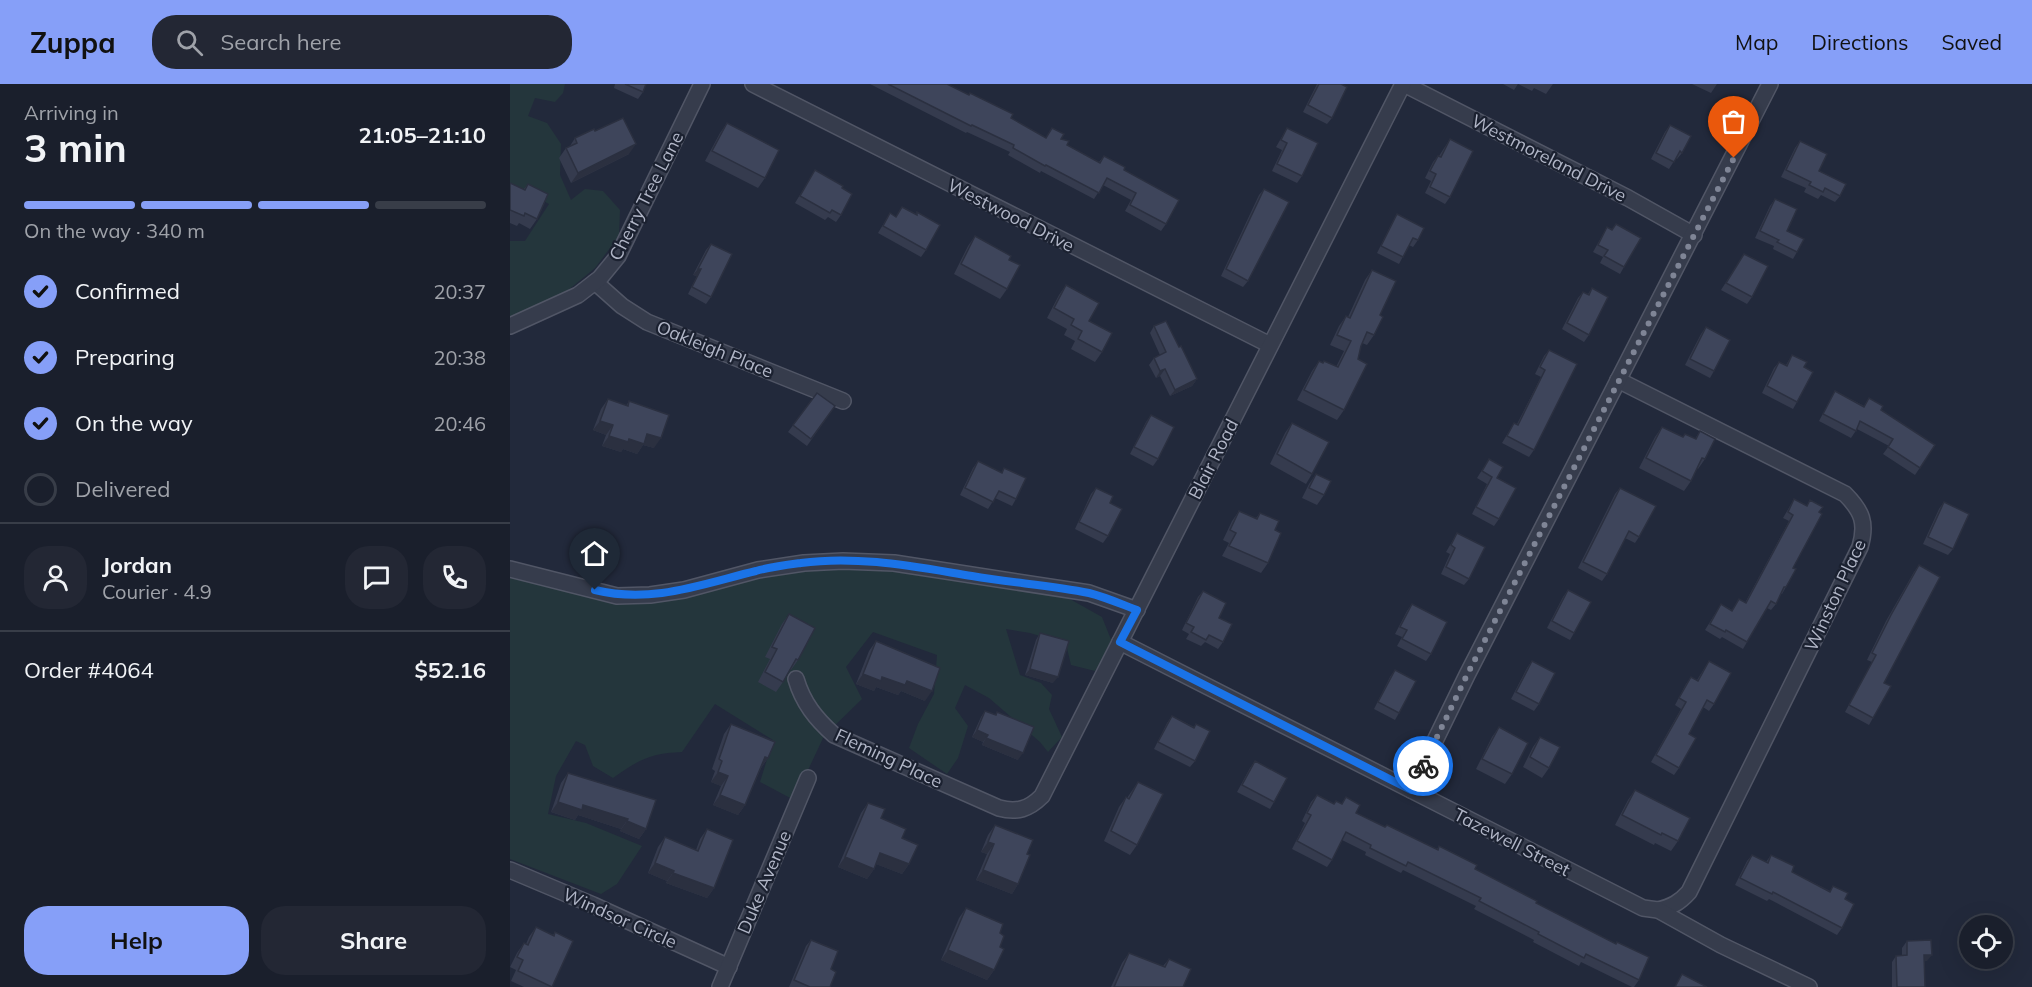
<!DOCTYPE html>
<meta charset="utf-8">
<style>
body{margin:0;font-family:Mulish,sans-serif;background:#232734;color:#f1f3f6;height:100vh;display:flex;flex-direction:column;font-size:22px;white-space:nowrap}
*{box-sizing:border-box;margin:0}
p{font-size:20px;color:#9fa2a9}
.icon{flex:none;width:33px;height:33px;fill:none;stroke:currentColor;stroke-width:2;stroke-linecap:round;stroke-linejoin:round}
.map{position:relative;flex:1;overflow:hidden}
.details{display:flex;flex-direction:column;background:#1a1f2c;width:510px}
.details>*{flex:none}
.buttons{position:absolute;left:1449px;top:831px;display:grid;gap:12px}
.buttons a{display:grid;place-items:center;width:54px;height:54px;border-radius:50%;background:#1a1f2c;box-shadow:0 6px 24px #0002,0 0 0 2px #383d48;font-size:30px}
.pin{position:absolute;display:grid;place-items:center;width:51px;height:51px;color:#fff;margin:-62px -26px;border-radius:50% 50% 50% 0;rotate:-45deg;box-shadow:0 0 6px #0007}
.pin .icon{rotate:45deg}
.courier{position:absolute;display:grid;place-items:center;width:60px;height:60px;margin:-30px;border:4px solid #1a73e8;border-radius:50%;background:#fff;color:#222;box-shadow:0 2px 8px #0007}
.overview em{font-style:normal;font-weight:700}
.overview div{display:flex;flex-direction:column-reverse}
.overview{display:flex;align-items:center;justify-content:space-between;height:102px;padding:0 24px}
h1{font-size:39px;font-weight:700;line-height:45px}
.bar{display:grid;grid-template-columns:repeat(4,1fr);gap:9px 6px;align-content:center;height:72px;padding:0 24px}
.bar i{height:8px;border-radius:4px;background:#383d48}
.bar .selected{background:#869ff8}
.bar p{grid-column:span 4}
.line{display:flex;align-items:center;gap:15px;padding:0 24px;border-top:2px solid #383d48}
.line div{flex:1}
.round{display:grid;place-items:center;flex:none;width:63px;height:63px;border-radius:24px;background:#232734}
ol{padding:0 24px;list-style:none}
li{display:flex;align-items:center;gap:18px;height:66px}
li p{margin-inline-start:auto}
li .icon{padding:6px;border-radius:50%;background:#869ff8;color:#111;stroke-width:4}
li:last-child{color:#9fa2a9}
li i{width:33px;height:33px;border:3px solid #383d48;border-radius:50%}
.action{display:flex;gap:12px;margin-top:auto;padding:12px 24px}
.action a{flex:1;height:69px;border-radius:24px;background:#869ff8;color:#111;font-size:24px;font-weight:700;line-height:69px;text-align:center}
.action a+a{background:#232734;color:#f1f3f6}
header{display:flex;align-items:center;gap:36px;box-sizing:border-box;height:84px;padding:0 30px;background:#869ff8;color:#111}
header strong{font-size:28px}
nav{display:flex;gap:33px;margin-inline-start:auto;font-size:21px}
.search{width:420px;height:54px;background:#232734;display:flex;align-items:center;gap:15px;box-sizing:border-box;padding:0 21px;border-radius:24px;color:#9fa2a9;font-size:22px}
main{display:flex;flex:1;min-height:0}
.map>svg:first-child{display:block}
</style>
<header>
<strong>Zuppa</strong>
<div class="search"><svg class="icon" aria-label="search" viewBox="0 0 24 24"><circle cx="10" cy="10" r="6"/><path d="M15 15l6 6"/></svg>Search here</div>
<nav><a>Map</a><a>Directions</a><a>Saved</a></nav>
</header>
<main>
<section class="details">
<div class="overview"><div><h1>3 min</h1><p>Arriving in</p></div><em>21:05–21:10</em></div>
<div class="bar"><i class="selected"></i><i class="selected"></i><i class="selected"></i><i></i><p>On the way · 340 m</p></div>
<ol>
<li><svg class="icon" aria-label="check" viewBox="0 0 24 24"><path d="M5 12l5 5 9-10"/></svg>Confirmed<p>20:37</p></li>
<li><svg class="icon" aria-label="check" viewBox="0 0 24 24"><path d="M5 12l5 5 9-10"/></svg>Preparing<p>20:38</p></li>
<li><svg class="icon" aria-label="check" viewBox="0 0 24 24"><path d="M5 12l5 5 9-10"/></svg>On the way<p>20:46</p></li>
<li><i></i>Delivered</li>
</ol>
<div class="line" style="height:108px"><a class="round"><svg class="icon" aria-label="person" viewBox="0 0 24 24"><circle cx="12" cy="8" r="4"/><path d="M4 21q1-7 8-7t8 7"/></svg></a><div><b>Jordan</b><p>Courier · 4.9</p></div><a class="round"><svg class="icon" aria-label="chat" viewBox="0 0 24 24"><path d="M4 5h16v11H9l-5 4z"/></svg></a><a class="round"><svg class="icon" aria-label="phone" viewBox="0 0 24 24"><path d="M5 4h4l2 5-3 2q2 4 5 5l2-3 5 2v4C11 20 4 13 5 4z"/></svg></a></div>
<div class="line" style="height:78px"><div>Order #4064</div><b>$52.16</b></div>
<div class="action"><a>Help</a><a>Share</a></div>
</section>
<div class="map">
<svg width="1522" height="903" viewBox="0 0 1522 903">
<rect width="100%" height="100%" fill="#22293b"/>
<g fill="#24363c">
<polygon points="0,0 55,0 53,9 45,18 25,14 18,32 37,39 51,60 50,91 61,116 75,105 93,107 110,126 109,152 85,184 57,207 0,236 0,157 15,157 39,120 0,99"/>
<path d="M294,482l132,6 132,26 34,19 12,30 -19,24 -24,-6 -5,-21 -36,-11 -24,-4 14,46 21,8 11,12 -3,14 13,28 -14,15 -8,-10 -51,-44 -24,-13 -10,23 13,18 -10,32 -11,16 -38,-26 9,-24 16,-30 3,-39 -64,-23 -27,35 16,32 -38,37 -30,64 -34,-18 13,-42 -58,-36 -33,48c-31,1 -44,8 -69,26l-20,-12 -8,-21 -9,-4 -20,35 -8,38 38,9 56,23 -25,38 -16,10 -91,-35v-284l106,25z"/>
</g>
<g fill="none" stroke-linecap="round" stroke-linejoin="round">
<defs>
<g id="street">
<polyline points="243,0 760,261"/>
<polyline points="894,0 1118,114 1184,151"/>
<polyline points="85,198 112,222 137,238 333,317"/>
<polyline points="0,242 68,211 90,194 108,172 192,0"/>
<path d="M1108,296l227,114c17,17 22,29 15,53l-171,345c-9,10 -17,15 -31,18"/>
<polyline points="0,485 107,512 140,511 174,506 248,486 294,479 333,477 384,479 579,509 627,526"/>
<polyline points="610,558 1133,824 1148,826 1211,861 1299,903"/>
<path d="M286,595c7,24 20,40 38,56l165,73c18,5 30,1 43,-12l361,-712"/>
<polyline points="901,706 957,591 1260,0"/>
<polyline points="0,786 83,821 219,883"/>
<polyline points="210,903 298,694"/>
</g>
</defs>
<use href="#street" stroke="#515666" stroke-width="18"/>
<use href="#street" stroke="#363c4c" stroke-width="15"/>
</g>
<g fill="#353b4e">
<polygon points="105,0 136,0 133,8 128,15 104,4"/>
<polygon points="360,0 437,0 536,54 542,44 557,61 589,78 594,72 614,86 656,140 651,147 615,127 621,116 593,101 584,115 531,87 530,89 498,71 500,68 457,48 456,49"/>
<polygon points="807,0 831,0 822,34 817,40 793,28"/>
<polygon points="993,0 1043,0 1036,10 1024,4 1022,7 1008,0 1004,6"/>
<polygon points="1182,0 1207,0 1201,9"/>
<polygon points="217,39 255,94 248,104 195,77 210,49"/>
<polygon points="1160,41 1172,69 1167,75 1166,74 1159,85 1141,75 1155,48"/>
<polygon points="777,44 792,92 787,99 762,87 772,66 766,63"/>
<polygon points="85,47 119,70 61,99 49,74 56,64 60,62 65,54"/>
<polygon points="940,55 940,113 935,120 915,109 921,97 915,94 923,78 928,72 929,72"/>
<polygon points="1290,57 1309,87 1330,112 1325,118 1311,111 1308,115 1294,108 1296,104 1271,93 1285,64"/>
<polygon points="305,86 332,104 331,131 326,138 318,133 315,136 285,119"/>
<polygon points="0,99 13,106 18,100 27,135 20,145 9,139 7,142 0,139"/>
<polygon points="754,105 738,197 733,203 711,192 749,111"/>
<polygon points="1265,115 1277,147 1287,168 1283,175 1263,165 1264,162 1245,154 1260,122"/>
<polygon points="392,123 406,130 407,128 416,166 411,173 368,149 380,129 386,133"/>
<polygon points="887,130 908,156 903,163 899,161 889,180 867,169 883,137"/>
<polygon points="1106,140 1114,183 1110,190 1090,179 1093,173 1083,168 1097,143 1102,145"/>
<polygon points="465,152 499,176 497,205 490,215 444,190 458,162"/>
<polygon points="201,160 201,213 196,220 178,210 187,192 183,191 196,166"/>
<polygon points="1234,170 1242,213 1237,220 1211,206"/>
<polygon points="862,186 870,231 864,251 857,261 852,259 851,262 834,326 827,336 787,316 802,287 809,277 826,283 834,267 820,261 829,242 836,232 838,233 855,196"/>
<polygon points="556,201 579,237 592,268 585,278 561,265 565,257 554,251 557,245 537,234 549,211"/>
<polygon points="1082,204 1079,251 1074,258 1052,245 1068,214 1073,208 1078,210"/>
<polygon points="644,242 669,263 687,295 682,302 660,312 650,292 646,294 639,281 644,274 650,271 640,249"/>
<polygon points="1196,243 1204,287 1200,294 1175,281 1191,250"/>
<polygon points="1039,266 1024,366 1019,373 992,359 1004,339 1007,340 1031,293 1025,290 1034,272"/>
<polygon points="1282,271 1294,283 1287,318 1283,325 1252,309 1264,284 1269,278 1276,281"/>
<polygon points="1325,307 1354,322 1359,314 1371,326 1425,361 1405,391 1373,370 1379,362 1347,345 1341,354 1309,337 1321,314"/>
<polygon points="307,309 325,322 297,362 278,348"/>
<polygon points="98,315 116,322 119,317 144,364 133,361 127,370 113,365 111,368 92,362 96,351 83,346 91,325"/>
<polygon points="641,331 648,375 643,382 620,370 636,338"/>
<polygon points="782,339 802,390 796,400 760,380 775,349"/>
<polygon points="1152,343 1173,353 1175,350 1185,355 1190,347 1195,375 1188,385 1187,384 1181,397 1174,407 1129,384 1145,353"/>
<polygon points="979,375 987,394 989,435 984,442 962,430 977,400 967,394"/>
<polygon points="468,377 491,389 494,384 506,415 502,422 485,414 478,425 450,411 463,384"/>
<polygon points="806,390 814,411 807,421 792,414 799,400"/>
<polygon points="586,404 600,419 598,452 593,459 565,445 581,410"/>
<polygon points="1110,404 1129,453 1125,459 1115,454 1097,490 1092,497 1068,484 1105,410"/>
<polygon points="1284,415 1297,422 1300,416 1283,484 1276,503 1272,510 1271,510 1266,520 1261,526 1257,524 1233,565 1212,553 1210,555 1195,546 1211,520 1222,526 1229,515 1235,519 1279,437 1273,434"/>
<polygon points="1434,418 1443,465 1438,471 1413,460 1429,425"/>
<polygon points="729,427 746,434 750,429 765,446 758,479 751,489 712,472 719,459 713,456 722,437"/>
<polygon points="947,449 959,495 954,501 931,490 940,470 936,468"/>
<polygon points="1409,481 1363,634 1359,641 1335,628 1362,578 1357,576 1376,537 1404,488"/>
<polygon points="1058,506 1064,549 1060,556 1037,544 1053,513"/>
<polygon points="693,507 709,534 713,558 708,565 695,558 691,562 676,555 679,550 672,546 688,513"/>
<polygon points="902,520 921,570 916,577 887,562 892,553 885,550 897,527"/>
<polygon points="279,530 288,576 281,586 280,585 273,598 266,608 248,598 260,575 255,573 272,540"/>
<polygon points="530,549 543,599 515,591 526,556"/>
<polygon points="366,557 415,617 391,607 388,611 366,603 364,607 346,600 359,567"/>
<polygon points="1022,577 1029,620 1024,627 1001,615 1017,584"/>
<polygon points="1199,577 1204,620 1199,627 1193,623 1179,650 1169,684 1164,691 1141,678 1171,625 1165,621 1176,600 1181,593 1187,596"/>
<polygon points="885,586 889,629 885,636 864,625 880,593"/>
<polygon points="475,627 485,631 487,628 508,676 472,661 473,658 462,653 471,633"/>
<polygon points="662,632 684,643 686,640 685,677 680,683 644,665 657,639"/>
<polygon points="221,640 258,674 251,684 235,721 228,731 203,721 211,702 201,698 205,687 202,685 214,650"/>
<polygon points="989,643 1002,690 995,700 966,685 982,653"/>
<polygon points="1030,653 1039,684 1032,694 1013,683 1023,663"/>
<polygon points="745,677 764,718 760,725 727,708 740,684"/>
<polygon points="58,689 136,745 129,755 110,747 111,745 68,731 65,736 41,728 51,699"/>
<polygon points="628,698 627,761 620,771 594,757 609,723 616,713 617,714"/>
<polygon points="1125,706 1168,757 1161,767 1145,759 1144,761 1105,741 1118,716"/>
<polygon points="807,711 824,720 831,720 836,713 846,729 875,743 877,741 927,765 929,762 965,785 1026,819 1129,896 1124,903 1122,903 1071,878 1069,882 1023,858 1024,856 964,825 966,822 893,786 891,789 855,771 856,768 832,756 822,776 817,783 782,765 795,739 792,737 801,718"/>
<polygon points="358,719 371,734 399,780 392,790 366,780 364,785 357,795 328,783 351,729"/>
<polygon points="485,741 508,800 502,810 466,796 477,770 471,768 478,751"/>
<polygon points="197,745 204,804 197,814 156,799 157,797 138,789 148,763 155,753 186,766 190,755"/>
<polygon points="1242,771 1256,778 1261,771 1282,788 1320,807 1323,802 1335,815 1332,844 1327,851 1259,815 1257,817 1225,801 1237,777"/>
<polygon points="456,824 490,849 490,863 484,886 477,896 431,876 449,834"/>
<polygon points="26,843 43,851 45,848 42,903 14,903 1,897 6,886 0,883 7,869 14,859 16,860 19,853"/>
<polygon points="301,856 321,885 320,903 279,903 296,862"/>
<polygon points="1397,857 1417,877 1414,877 1415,903 1382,903 1382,878 1386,872 1392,871 1392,864"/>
<polygon points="619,869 653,882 659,875 673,903 601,903 612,879"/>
</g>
<g fill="#2b3040">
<polygon points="126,60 119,70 61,99 68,89"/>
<polygon points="188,185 191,185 187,192 183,191"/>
<polygon points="655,285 650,292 646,294 650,287"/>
<polygon points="687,295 682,302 660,312 665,306"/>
<polygon points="90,337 103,341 96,351 83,346"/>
<polygon points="137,350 151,354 144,364 133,361 127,370 113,365 111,368 92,362 99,352 119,355"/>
<polygon points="520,585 548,593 543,599 515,591"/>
<polygon points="353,590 397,597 422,607 415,617 391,607 388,611 366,603 364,607 346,600"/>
<polygon points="467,646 478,651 473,658 462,653"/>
<polygon points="476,654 513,669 508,676 472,661"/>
<polygon points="255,673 258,674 251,684 248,683"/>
<polygon points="208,688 218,692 211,702 201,698"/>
<polygon points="210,711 235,721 228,731 203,721"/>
<polygon points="48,718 73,721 118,735 111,745 68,731 65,736 41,728"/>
<polygon points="117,737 136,745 129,755 110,747"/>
<polygon points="478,758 484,760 477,770 471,768"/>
<polygon points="370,769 399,780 392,790 363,779"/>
<polygon points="335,773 364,785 357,795 328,783"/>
<polygon points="145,779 164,787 157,797 138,789"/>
<polygon points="473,786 508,800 502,810 466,796"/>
<polygon points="163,789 204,804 197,814 156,799"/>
<polygon points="438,866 484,886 477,896 431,876"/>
<polygon points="1414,871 1422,871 1417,877 1409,878"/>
</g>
<g fill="#3e455b" stroke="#2b3040" stroke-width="1.5">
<polygon points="115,0 136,0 133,8"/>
<polygon points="378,0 437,0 459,11 460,9 503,30 501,34 536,54 542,44 554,50 551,55 559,57 557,61 590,79 594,72 615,83 614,86 669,116 656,140 620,121 626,109 597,94 589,109 536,81 535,82 503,64 504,61 462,41 461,42"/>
<polygon points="809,0 831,0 837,3 822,34 798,21"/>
<polygon points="113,34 126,60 68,89 56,64 67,59 65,54 84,45 85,47"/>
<polygon points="217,39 269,66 255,94 202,67"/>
<polygon points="1160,41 1181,52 1172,69 1170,67 1164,78 1146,69"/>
<polygon points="777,44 808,59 792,92 767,80 777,59 771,56"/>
<polygon points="940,55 963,67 940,113 920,103 926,90 920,87 928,72 931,73"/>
<polygon points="1290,57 1317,70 1309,87 1336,100 1330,112 1315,104 1313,108 1299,101 1301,98 1276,86"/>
<polygon points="305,86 333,102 332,104 342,110 331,131 322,126 320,129 290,112"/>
<polygon points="0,99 15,106 18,100 38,110 27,135 15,129 14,132 0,126"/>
<polygon points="754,105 779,118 738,197 716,185"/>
<polygon points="1265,115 1287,125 1277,147 1294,155 1287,168 1267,158 1269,156 1250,147"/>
<polygon points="392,123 407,131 407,128 430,141 416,166 373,142 380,129 386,133"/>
<polygon points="887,130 914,144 908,156 903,154 893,173 871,162"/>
<polygon points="1106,140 1131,154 1114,183 1094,172 1098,166 1088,161 1097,143 1102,146"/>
<polygon points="465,152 501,172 499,176 510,181 497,205 451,180"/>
<polygon points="201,160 222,170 201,213 182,203 191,185 188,185"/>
<polygon points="1234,170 1258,182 1242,213 1216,199"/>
<polygon points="862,186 886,197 870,231 873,233 864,251 857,248 851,262 848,275 857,280 834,326 794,306 809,277 813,279 814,277 828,283 841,257 827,251 836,232 840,234"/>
<polygon points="556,201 589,219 579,237 602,249 592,268 568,255 572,247 561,241 564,235 544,224"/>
<polygon points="1082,204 1098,213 1079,251 1057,239 1073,208 1079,211"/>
<polygon points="656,237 669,263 671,262 687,295 665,306 655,285 650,287 644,274 656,268 644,242"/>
<polygon points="1196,243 1220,256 1204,287 1180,275"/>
<polygon points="1039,266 1067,280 1024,366 997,352 1004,339 1008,341 1035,286 1030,283"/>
<polygon points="1282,271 1297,278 1294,283 1303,288 1287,318 1257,302 1269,278 1277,282"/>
<polygon points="1325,307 1354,323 1359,314 1373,322 1371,326 1425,361 1410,384 1378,363 1383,355 1350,337 1346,347 1313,330"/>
<polygon points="307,309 325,322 301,355 283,341"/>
<polygon points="98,315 118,322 119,317 159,331 151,354 137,350 134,360 119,355 118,358 99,352 103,341 90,337"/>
<polygon points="641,331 664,343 648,375 624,363"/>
<polygon points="782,339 819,358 802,390 767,370"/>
<polygon points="1152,343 1173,353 1175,350 1186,355 1190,347 1205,355 1195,375 1192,374 1181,397 1136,374"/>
<polygon points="979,375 993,383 987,394 1006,404 989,435 966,423 982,393 972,387"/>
<polygon points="468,377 492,389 494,384 516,394 506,415 489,407 483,418 455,404"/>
<polygon points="806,390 821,397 814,411 799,404"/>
<polygon points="586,404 603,412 600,419 612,425 598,452 569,438"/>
<polygon points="1110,404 1146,422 1129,453 1119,447 1097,490 1073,478"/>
<polygon points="1284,415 1297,422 1300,416 1313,423 1309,428 1312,430 1283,484 1286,485 1276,503 1274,503 1266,520 1261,517 1237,558 1216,546 1215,548 1200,540 1211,520 1222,527 1229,515 1236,519 1283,431 1278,428"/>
<polygon points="1434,418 1459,430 1443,465 1418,453"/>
<polygon points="729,427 747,435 750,429 769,437 765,446 771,449 758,479 719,462 726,449 720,446"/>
<polygon points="947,449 975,463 959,495 936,483 945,464 941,461"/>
<polygon points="1409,481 1430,493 1374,599 1381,602 1363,634 1339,621 1366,571 1362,569 1381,531"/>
<polygon points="1058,506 1081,518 1064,549 1042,537"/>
<polygon points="693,507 716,519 709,534 722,540 713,558 699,551 696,556 681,548 684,543 676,539"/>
<polygon points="902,520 937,538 921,570 892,555 897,546 890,543"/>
<polygon points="279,530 305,544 288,576 286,575 273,598 255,588 267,565 262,563"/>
<polygon points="530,549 559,557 548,593 520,585"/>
<polygon points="366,557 430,584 422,607 397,597 395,601 372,593 371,597 353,590"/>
<polygon points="1022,577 1045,589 1029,620 1006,608"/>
<polygon points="1199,577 1221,589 1204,620 1197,616 1179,650 1186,654 1169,684 1146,671 1176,618 1169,614 1181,593 1188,597"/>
<polygon points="885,586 906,597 889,629 868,618"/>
<polygon points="475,627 486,631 487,628 524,643 513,669 476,654 478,651 467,646"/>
<polygon points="662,632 684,644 686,640 700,647 685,677 648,658"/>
<polygon points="221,640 265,658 258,674 255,673 235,721 210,711 218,692 208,688 212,677 209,675"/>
<polygon points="989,643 1018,659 1002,690 972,675"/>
<polygon points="1030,653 1050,663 1039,684 1020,673"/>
<polygon points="745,677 777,694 764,718 732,701"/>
<polygon points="58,689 146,716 136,745 117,737 118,735 73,721 72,726 48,718"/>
<polygon points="628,698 653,710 627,761 601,747 616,713 619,715"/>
<polygon points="1125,706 1180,734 1168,757 1152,749 1151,751 1112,731"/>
<polygon points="807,711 824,720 826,717 832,720 836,713 850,721 846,729 875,743 877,741 928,766 929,762 967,781 965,785 1027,817 1026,819 1106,860 1107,858 1139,873 1129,896 1076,870 1074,874 1028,850 1029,848 969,817 971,814 898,778 896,782 860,764 861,761 836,748 822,776 787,757 801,731 797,729"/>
<polygon points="358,719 375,725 371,734 396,745 392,754 408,761 399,780 370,769 364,785 335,773"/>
<polygon points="485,741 523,756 517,770 520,771 508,800 473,786 484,760 478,758"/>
<polygon points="197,745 223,756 204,804 163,789 164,787 145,779 155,753 188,767"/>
<polygon points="1242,771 1258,779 1261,771 1284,782 1282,788 1320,808 1323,802 1338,809 1335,815 1344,820 1332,844 1263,808 1262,810 1230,794"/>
<polygon points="456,824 493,840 490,849 494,852 490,863 494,865 484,886 438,866"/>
<polygon points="26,843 44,852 45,848 63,857 42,903 8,887 13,876 7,873 14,859 18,861"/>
<polygon points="301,856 328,867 321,885 326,888 320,903 300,903 284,896"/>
<polygon points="1421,856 1422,871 1414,871 1415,903 1387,903 1386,872 1397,871 1397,857"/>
<polygon points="619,869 655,883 659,875 681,885 673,903 604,903"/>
<polygon points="1172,890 1197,903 1165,903"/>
</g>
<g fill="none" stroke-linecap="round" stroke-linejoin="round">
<polyline stroke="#7f8596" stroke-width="6" stroke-dasharray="0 10.8" points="913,682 957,591 1224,74"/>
<path stroke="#1a73e8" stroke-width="8" d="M85,506c57,14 107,-6 161,-19 14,-4 30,-6 45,-8 57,-8 115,4 171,13 39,7 79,9 117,17 16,4 32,11 48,17l-17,32 291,148 12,-24"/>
</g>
<g text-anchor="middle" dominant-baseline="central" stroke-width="4.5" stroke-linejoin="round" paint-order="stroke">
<g font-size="18" fill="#b1b6c7" stroke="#1b2130">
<text transform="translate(1039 74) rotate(27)">Westmoreland Drive</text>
<text transform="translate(136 112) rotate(-63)">Cherry Tree Lane</text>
<text transform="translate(501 131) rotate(27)">Westwood Drive</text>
<text transform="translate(205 265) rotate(22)">Oakleigh Place</text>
<text transform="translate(703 375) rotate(-63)">Blair Road</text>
<text transform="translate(1325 511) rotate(-65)">Winston Place</text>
<text transform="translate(379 674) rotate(25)">Fleming Place</text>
<text transform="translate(1002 758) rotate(27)">Tazewell Street</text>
<text transform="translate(254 798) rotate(-67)">Duke Avenue</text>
<text transform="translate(110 834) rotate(24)">Windsor Circle</text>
</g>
</g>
</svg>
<div class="buttons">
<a><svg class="icon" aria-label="locate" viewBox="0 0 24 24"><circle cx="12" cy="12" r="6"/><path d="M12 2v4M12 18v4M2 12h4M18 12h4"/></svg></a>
</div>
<div class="pin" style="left:1224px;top:74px;background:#ea580c"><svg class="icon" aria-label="bag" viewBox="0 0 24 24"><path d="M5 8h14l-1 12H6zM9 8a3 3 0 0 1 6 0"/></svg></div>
<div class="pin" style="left:85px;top:506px;background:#1f2937"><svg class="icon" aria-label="home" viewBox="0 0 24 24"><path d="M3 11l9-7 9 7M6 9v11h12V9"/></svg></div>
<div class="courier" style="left:913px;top:682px"><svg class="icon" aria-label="bike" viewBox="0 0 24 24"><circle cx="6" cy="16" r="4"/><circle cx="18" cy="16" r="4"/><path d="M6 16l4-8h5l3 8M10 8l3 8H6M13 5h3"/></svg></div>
</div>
</main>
